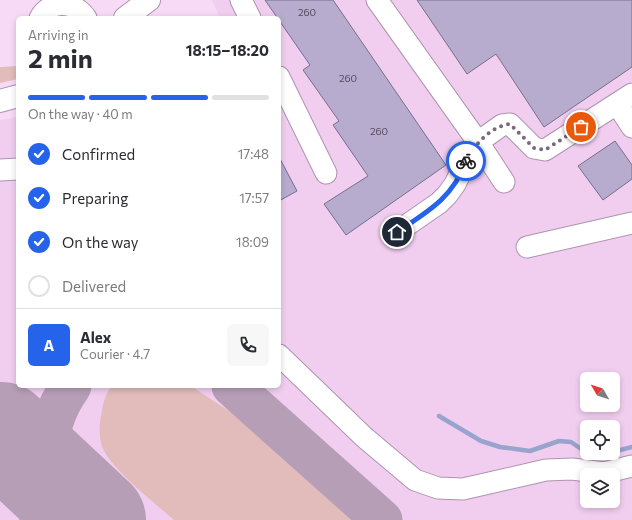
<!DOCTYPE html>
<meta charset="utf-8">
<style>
body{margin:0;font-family:Commissioner,sans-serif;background:#f7f7f7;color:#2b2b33;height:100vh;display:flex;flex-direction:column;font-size:15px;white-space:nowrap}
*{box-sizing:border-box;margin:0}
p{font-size:13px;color:#7c7c81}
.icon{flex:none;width:22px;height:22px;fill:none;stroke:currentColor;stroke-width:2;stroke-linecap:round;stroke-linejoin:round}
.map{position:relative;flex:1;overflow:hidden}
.side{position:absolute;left:16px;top:16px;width:265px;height:372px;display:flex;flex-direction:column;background:#fff;border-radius:6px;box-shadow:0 2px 6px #0003}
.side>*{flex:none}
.needle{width:26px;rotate:309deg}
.tools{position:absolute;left:580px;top:372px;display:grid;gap:8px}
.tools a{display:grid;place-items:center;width:40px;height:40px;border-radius:6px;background:#fff;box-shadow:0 2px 6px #0003;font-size:20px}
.pin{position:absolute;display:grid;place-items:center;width:34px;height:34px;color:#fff;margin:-17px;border:2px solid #fff;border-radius:50%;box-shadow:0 1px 4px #0007}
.courier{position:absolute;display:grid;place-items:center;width:40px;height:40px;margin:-20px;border:3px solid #2563eb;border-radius:50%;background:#fff;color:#222;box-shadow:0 1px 5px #0007}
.overview em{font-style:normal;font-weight:700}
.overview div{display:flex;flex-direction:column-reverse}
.overview{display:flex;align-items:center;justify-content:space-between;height:68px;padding:0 12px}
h1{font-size:26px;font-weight:700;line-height:30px}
.bar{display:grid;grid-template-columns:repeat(4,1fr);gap:6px 4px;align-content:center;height:48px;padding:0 12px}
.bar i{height:5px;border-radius:3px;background:#e1e1e2}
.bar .selected{background:#2563eb}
.bar p{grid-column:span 4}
.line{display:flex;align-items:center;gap:10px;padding:0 12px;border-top:1px solid #e1e1e2}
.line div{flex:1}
.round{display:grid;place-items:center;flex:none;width:42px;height:42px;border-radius:6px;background:#f7f7f7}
ol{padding:0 12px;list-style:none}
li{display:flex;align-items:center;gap:12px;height:44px}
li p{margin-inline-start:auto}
li .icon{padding:4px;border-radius:50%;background:#2563eb;color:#fff;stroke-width:4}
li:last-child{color:#7c7c81}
li i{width:22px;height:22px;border:2px solid #e1e1e2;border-radius:50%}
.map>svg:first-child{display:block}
</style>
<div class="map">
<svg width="632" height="520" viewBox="0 0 632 520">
<rect width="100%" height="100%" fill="#f7daf6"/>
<path fill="#f1cef0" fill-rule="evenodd" d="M212,0h420v520h-632v-400l18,-3v269h261v-368h-59zM587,379h26v26h-26zM587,427h26v26h-26zM587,475h26v26h-26z"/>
<g fill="#e1bcba">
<polygon points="18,66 18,79 0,83 0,67"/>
<path d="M112,386h79l47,31 27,23 53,46 33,34h-177c-20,-18 -57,-46 -70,-69 -6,-12 -5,-27 -2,-40 1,-9 4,-18 10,-25z"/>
</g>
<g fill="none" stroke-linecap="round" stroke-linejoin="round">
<g stroke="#98a4cb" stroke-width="4.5">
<polyline points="439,416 481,441 500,447 530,451 559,441 571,442 587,453"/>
<polyline points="613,452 632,447"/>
<polyline points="588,453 595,456 611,453"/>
</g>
<g stroke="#b69fb6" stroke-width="41">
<polyline points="232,386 382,520"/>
<path d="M71,498c-6,-11 -13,-22 -18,-33 -10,-27 3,-58 18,-79"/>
<polyline points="40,520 60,517 74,520"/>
</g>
<polyline stroke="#b69fb6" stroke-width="102" points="2,433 95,520"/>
</g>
<g fill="#b7acce" stroke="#786e8e">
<polygon points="265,0 333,0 446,165 346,235 324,204 368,176 333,125 339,121 303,70 310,65"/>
<polygon points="417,0 632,0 632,67 544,127 496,54 467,74"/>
<polygon points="615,141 632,165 632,179 603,200 578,166"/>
<polygon points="279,157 297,191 279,201"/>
</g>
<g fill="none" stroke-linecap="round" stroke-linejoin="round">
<defs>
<g id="minor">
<polyline points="241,0 250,18"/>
<polyline points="377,0 478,142 502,125 510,124 534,148 545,150 632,94"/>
<path d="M40,18c10,-18 34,-18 46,0"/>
<polyline points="279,77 326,173"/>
<polyline points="617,104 632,127"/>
<polyline points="0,170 18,169"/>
<polyline points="397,232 439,203 447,195 455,184 467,160 478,142 504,182"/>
<polyline points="527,247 632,223"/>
<polyline points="279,355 364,437 415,480 438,488 463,489 546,470 572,469 604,473 632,466"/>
</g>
<g id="major">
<polyline points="125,18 149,0"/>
<polyline points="0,101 18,96"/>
</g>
</defs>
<use href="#minor" stroke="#af93ae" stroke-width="23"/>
<use href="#major" stroke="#af93ae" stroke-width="24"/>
<use href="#minor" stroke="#fff" stroke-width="21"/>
<use href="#major" stroke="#fff" stroke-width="22"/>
</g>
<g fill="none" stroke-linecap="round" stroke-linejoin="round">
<path stroke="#7b697a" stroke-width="4" stroke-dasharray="0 7.2" d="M466,161c8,-16 25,-35 44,-37l24,24 11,2 36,-23"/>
<path stroke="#2563eb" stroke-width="5" d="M397,232c30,-20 56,-34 69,-71"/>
</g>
<g text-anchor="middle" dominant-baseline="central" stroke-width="3" stroke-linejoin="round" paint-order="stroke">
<g font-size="10" fill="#584c5d">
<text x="307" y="12">260</text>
<text x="348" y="78">260</text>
<text x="379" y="131">260</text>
</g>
</g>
</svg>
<div class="tools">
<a><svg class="needle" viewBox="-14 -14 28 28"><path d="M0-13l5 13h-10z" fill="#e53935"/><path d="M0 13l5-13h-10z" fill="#7c7c81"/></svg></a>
<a><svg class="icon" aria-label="locate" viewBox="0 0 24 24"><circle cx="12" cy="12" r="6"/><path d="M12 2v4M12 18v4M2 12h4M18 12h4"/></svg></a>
<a><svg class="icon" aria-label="layers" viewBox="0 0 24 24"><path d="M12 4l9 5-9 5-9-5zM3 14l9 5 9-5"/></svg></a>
</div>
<div class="pin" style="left:581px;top:127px;background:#ea580c"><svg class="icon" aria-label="bag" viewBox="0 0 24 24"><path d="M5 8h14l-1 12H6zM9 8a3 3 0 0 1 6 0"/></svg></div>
<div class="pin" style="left:397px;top:232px;background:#1f2937"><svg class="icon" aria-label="home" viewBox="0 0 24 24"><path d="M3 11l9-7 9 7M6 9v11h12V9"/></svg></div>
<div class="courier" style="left:466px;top:161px"><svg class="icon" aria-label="bike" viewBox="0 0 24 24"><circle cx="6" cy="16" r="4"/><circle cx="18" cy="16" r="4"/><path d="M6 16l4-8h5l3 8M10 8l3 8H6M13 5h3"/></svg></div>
<section class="side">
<div class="overview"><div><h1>2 min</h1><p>Arriving in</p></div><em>18:15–18:20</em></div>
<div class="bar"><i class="selected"></i><i class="selected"></i><i class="selected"></i><i></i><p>On the way · 40 m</p></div>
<ol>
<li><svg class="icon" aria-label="check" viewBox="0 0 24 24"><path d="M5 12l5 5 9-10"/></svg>Confirmed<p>17:48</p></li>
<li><svg class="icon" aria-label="check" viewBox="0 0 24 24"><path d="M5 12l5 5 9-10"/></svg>Preparing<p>17:57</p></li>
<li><svg class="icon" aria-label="check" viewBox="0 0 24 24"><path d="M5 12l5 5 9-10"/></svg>On the way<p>18:09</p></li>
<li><i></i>Delivered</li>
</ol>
<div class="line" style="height:72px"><b class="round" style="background:#2563eb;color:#fff">A</b><div><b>Alex</b><p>Courier · 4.7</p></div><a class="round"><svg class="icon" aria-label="phone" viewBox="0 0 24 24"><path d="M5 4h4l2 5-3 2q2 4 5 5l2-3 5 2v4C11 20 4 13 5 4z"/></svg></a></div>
</section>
</div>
